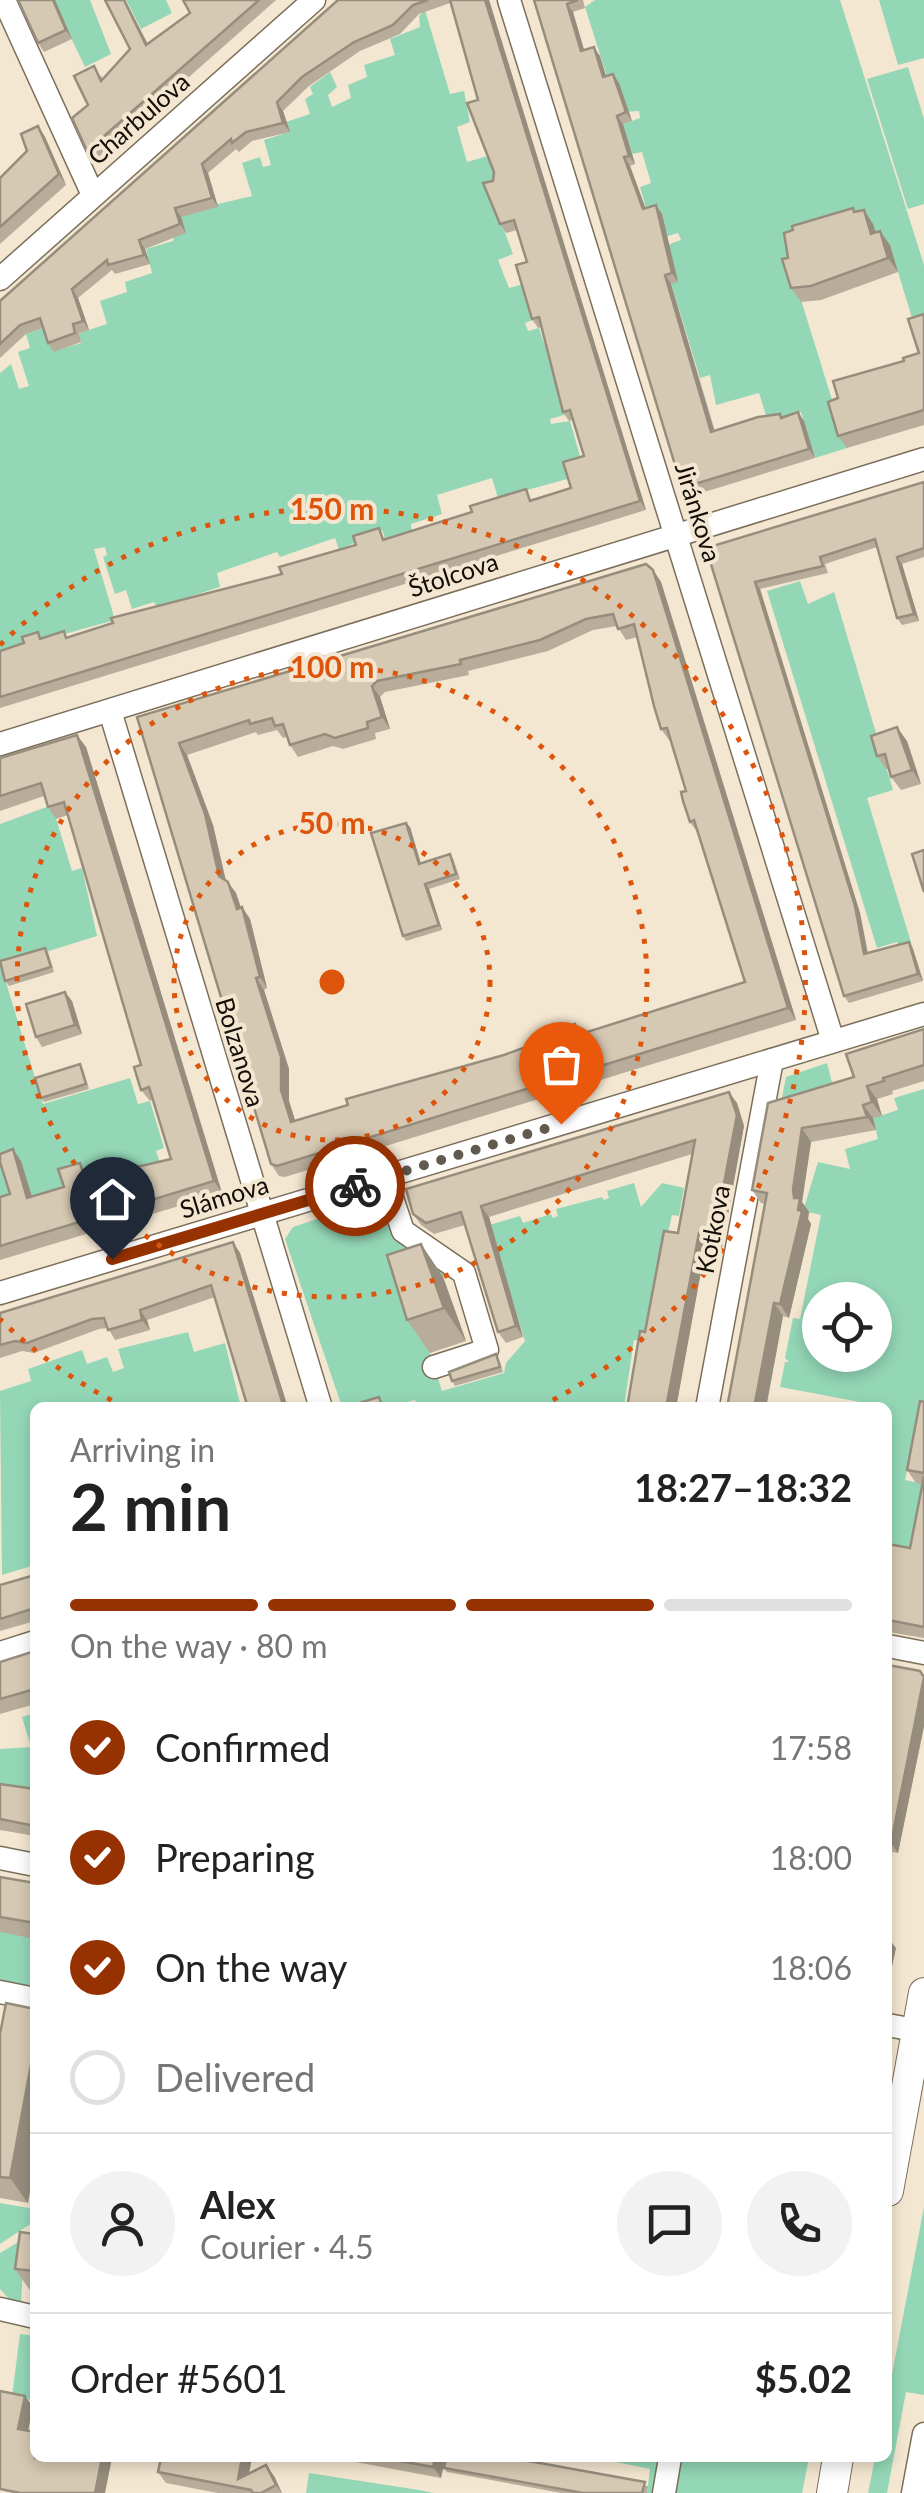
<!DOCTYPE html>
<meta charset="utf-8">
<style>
body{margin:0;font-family:Lato,sans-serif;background:#f2f2f2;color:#222;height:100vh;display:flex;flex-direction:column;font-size:38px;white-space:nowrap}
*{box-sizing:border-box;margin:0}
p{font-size:32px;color:#767676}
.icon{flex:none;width:55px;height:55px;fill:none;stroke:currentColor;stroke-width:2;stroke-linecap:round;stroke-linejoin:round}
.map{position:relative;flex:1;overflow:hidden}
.drawer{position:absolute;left:30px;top:1402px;width:862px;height:1060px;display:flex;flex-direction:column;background:#fff;border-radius:15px;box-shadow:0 5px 15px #0003}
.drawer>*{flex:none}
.buttons{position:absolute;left:802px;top:1282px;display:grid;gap:20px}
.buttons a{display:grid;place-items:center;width:90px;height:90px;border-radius:50%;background:#fff;box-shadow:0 5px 15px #0003;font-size:50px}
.pin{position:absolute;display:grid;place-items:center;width:85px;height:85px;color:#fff;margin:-102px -42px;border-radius:50% 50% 50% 0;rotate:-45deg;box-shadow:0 0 10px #0007}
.pin .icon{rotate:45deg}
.courier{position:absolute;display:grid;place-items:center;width:100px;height:100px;margin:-50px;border:8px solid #963101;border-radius:50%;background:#fff;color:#222;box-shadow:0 2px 12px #0007}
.head em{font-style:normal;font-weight:700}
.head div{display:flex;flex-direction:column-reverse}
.head{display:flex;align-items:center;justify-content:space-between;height:170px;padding:0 40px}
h1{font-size:65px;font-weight:700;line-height:75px}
.bar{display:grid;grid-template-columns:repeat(4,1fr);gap:15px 10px;align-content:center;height:120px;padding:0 40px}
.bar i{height:12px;border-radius:8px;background:#e0e0e0}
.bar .on{background:#963101}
.bar p{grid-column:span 4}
.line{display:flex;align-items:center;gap:25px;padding:0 40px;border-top:2px solid #e0e0e0}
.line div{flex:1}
.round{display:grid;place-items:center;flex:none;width:105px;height:105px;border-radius:52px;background:#f2f2f2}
ol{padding:0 40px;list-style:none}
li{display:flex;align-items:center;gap:30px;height:110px}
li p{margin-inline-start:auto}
li .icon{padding:10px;border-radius:50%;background:#963101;color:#fff;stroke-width:4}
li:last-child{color:#767676}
li i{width:55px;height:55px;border:5px solid #e0e0e0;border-radius:50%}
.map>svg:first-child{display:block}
</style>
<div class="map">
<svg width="924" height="2493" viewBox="0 0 924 2493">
<rect width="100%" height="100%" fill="#f4e7d1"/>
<g fill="#94d7b7" fill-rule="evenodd">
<polygon points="53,0 90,0 111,54 85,67"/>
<polygon points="126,0 166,0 172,13 141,29"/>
<polygon points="595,0 840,0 924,265 924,329 916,331 890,246 793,274 847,448 815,458 801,412 768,422 759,393 716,405 710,375 700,378 671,283 667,245 681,240 678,233 665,237 662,214 649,218 640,187 651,183 642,152 632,154 623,124 640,118 639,111 622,112 619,83 610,86 585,7"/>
<polygon points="879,0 924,0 924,58 898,65"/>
<polygon points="425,10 450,94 464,91 470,122 457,127 467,162 491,155 499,190 496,209 513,254 498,260 509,288 527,283 535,319 525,323 528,331 539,328 568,414 550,419 551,424 570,421 583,467 571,478 498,498 492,478 437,495 442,514 411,524 412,532 386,540 382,530 339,550 335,538 280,557 277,552 217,573 220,587 157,607 154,602 132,609 126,590 115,594 103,557 107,555 105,547 94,549 115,620 0,652 0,373 11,364 19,389 29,386 18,352 30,348 26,334 46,327 55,351 81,343 79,333 107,324 100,301 127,292 125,282 152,273 146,249 173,241 180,213 252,196 242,163 260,157 263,167 271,165 264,140 289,132 286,122 310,114 305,99 313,94 310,87 330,72 337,87 328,95 332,107 351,98 348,85 367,77 364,65 395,55 390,39 420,27 419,16"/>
<polygon points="908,67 924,119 924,204 908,209 867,79"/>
<polygon points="800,581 808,604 834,592 893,790 867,798 913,949 901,953 897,942 877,948 767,591"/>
<polygon points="52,805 72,871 82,868 97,936 1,966 43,1104 130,1078 138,1104 150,1101 164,1148 156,1151 163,1173 72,1199 0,1209 0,824"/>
<polygon points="827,1063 835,1094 780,1108 786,1077"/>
<path d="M924,1089v325l-6,-1 -13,67 18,4 -14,75 -21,-4v-147l-28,-1v-5l-80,-15 5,-25h4l-4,-4 8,-40 7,1 21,-104 -18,-4 15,-49 32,7 -5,-20 33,-10 -5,-21 25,-8 -4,-12zM820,1300h55v55h-55z"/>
<polygon points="634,1183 641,1207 662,1183 684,1188 679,1216 672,1215 643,1341 634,1340 624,1407 417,1408 415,1400 389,1407 342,1407 285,1239 293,1227 383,1197 438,1258 447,1276 410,1288 442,1391 504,1373 506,1363 525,1341 489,1225 520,1216 523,1223 551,1214 553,1218 558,1216 556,1209 602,1197 604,1200 609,1198 607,1191"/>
<polygon points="188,1332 194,1352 225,1343 241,1407 35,1408 35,1565 2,1575 0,1391 31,1381 28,1369 82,1350 87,1364 107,1357 113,1372 124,1368 118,1349"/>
<polygon points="35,1713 35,1792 0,1786 0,1749 31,1747 22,1717"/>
<polygon points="0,1879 35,1886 35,1989 0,1982"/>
<polygon points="0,2203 35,2209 35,2221 0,2244"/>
<polygon points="924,2207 924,2395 906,2392 887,2493 868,2493 875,2458 888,2458 888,2395"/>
<polygon points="25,2238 21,2302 11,2301 0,2289 0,2253"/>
<polygon points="20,2334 35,2336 35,2401 12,2396"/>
<polygon points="597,2458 809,2458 802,2493 647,2493 650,2469"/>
<polygon points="309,2473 419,2490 434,2493 306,2493"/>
</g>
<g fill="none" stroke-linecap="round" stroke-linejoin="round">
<defs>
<g id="minor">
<polyline points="4,0 93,195"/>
<polyline points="509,0 833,1041"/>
<polyline points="0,279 314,0"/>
<polyline points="110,711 321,1408"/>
<polyline points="0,744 924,459"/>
<polyline points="385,1177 403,1231 464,1273 487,1350 434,1367"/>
<polyline points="0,1293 924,1014"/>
<polyline points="707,1408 772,1060"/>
<polyline points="888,1646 924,1653"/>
<polyline points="0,1653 35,1642"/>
<polyline points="0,1858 35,1865"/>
<polyline points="0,1992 35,1999"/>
<polyline points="888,2025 924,2032"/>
<polyline points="0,2309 35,2317"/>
<polyline points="664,2493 670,2458"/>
<polyline points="913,2493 924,2434"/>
</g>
<g id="major">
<polyline points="888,2191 924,1993"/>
<polyline points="832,2493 838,2458"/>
</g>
</defs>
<use href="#minor" stroke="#7b6f5b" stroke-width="25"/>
<use href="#major" stroke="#7b6f5b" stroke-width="32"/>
<use href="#minor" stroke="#fff" stroke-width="22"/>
<use href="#major" stroke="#fff" stroke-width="30"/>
</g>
<g fill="#b8ad9a" fill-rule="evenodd">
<polygon points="55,0 72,39 44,52 38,43"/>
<polygon points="183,0 276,0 94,161 87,151 88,105 101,75 103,79 190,13"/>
<polygon points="338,0 489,0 646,510 0,708 0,651 42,638 68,637 282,574 385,537 386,539 571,488 584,456 573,420 569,421 563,412 542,327 538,328 532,319 527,262 517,230 506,233 500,224 493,181 494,172 478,100 450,3 419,14 400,34 360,51 309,86 283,111 290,132 252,141 239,152 236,149 208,173 218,207 181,217 186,233 145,249 150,264 115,274 112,270 78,298 89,330 79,333 81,342 54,352 48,343 43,328 26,334 0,358 0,301"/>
<polygon points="534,0 583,0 585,8 573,12 584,50 600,56 606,76 619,83 632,121 623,124 635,164 630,166 646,209 662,214 678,282 671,284 715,431 782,418 798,412 804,421 815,458 688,497 682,488"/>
<polygon points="38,126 45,137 66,185 0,244 0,178 27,151"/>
<polygon points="864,210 873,224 876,232 890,245 898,272 821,300 801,302 791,288 788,258 856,212"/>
<polygon points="924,314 924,425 847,448 838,436 838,398 919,353"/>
<polygon points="924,482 924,557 902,564 919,621 902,625 897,618 877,547 825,564 828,573 760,589 860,913 868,953 909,942 913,949 923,981 849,1003 844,996 706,548"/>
<path d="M653,570l8,12 135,438 -511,157 -6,-1 -8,-12 -134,-447zM617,626l9,14 11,-3 24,92 8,11h2l15,51 4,31 8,11 47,149 -163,52 -7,-10 -33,17 -38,14 -209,66 -6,-20v-32l-25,-79 3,-2 -17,-69 -8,-12 -1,1 -5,-15 -10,-13 -13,-55 -26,-70 69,-23 2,3 19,-5 6,8 4,-1 3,8 8,12 35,-11 10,3 33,-10 -1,-6 15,-4 -10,-32 5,-5 84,-17 -1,-4 80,-20 45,-21z"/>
<polygon points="907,741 921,784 901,790 891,777 889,769 886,769 877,756"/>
<polygon points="86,747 222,1193 0,1260 0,1197 10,1194 21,1161 32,1197 64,1187 88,1175 89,1178 171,1159 153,1100 150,1101 141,1090 141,1065 68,815 56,819 48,807 44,796 0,811 0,758"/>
<polygon points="410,827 421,863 453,858 460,879 429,889 442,930 406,941 403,936"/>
<polygon points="45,948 48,952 54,972 9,986 5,981"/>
<polygon points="72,1001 82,1034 42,1047 36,1037"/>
<polygon points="924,1029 924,1081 892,1091 893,1094 877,1099 882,1116 873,1118 876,1130 811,1142 802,1202 809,1212 808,1219 811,1224 789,1318 783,1316 766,1408 727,1408 765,1204 761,1203 752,1190 768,1103 854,1077"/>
<polygon points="83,1069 89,1089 44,1102 41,1098"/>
<polygon points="737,1103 744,1126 722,1247 706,1244 676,1408 627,1408 645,1332 678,1233 692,1154 489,1217 523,1337 506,1343 498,1332 465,1225 434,1234 421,1225 413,1214"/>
<polygon points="233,1242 240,1253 288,1408 248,1408 215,1297 147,1320 150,1330 115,1340 108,1328 99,1329 34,1353 22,1351 0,1358 0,1313"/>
<polygon points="421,1244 443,1277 466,1341 430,1353 407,1320"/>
<polygon points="496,1354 499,1359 503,1372 455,1386 452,1381"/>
<polygon points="924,1402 924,1638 888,1632 888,1544 910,1548 922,1484 916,1483 907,1470"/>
<polygon points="35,1575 35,1621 0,1631 0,1585"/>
<polygon points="35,1651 35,1704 0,1714 0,1662"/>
<polygon points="888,1665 924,1677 924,1726 898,1853 892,1852 888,1874"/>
<polygon points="0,1784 35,1789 35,1836 0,1830"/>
<polygon points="0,1877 35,1883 35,1939 0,1932"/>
<polygon points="0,2034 28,2203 0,2198"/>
<polygon points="35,2234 35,2294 32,2293 15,2269"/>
<polygon points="161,2458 252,2458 249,2473 274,2476 282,2493 218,2493 166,2483 158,2472"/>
<polygon points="334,2458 445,2458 441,2478"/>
<polygon points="444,2468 648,2486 647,2493 561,2493 447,2472"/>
</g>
<g fill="#968d7d">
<polygon points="53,0 55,0 72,39 66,30"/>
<polygon points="124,0 125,0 153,54 146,45"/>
<polygon points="485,0 489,0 646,510 640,501"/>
<polygon points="567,4 573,12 587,60 581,51"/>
<polygon points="594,47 600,56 609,86 603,77"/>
<polygon points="613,74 619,83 632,121 626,112"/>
<polygon points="277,102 283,111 290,132 283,123"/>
<polygon points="617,116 623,124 635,164 629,156"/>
<polygon points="38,126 45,137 66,185 59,174"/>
<polygon points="624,157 630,166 649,218 643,209"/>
<polygon points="202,164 208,173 218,207 212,198"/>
<polygon points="656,205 662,214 678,282 672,273"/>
<polygon points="175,208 181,217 186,233 180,224"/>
<polygon points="864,210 873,224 880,247 871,234"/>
<polygon points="880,231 890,245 898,272 888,258"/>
<polygon points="139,240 145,249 150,264 144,255"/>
<polygon points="665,275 671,284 717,441 711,432"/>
<polygon points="72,289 78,298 89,330 83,321"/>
<polygon points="798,412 804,421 815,458 809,449"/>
<polygon points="897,557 902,564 919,621 914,614"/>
<polygon points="653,570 661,582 796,1020 788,1008"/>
<polygon points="755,582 760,589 860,913 869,961 864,954"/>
<polygon points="372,686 380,697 390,729 382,717"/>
<polygon points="897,727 907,741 921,784 912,770"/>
<polygon points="77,735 86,747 222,1193 214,1181"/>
<polygon points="179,743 187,755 213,825 227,887 219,876"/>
<polygon points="406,823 410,827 422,868 419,864"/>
<polygon points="228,882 236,893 245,920 237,909"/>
<polygon points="425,884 429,889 442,930 439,925"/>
<polygon points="242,907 250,919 267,988 260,977"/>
<polygon points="909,942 913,949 923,981 918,974"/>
<polygon points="256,978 264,990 289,1069 289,1101 299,1133 291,1122 281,1090"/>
<polygon points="65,992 72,1001 82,1034 75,1025"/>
<polygon points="867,1086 877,1099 882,1116 872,1102"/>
<polygon points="729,1092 737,1103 744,1126 722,1247 714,1236"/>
<polygon points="863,1105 873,1118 876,1130 867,1117"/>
<polygon points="802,1128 811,1142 802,1202 809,1212 808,1219 811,1224 789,1318 780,1304 794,1198 793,1189"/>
<polygon points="13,1149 21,1161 36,1210 27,1198"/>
<polygon points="481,1206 489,1217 523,1337 516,1326"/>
<polygon points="699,1233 706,1244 676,1408 666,1408"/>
<polygon points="233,1242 240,1253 288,1408 284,1408"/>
<polygon points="421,1244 443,1277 466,1341 444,1308"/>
<polygon points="774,1303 783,1316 766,1408 754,1408"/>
<polygon points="140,1310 147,1320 150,1330 142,1320"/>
<polygon points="924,1680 924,1726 898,1853 891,1843"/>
<polygon points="888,1845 892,1852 888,1874"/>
<polygon points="889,1939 896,1948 889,1981 888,1979"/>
<polygon points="35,2043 35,2163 28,2203 10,2178"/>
<polygon points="25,2396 33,2407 26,2441 18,2429"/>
<polygon points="102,2458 112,2458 105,2493 95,2493"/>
<polygon points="242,2458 252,2458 246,2488 238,2479"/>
<polygon points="435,2458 445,2458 441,2478 433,2467"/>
<polygon points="266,2465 274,2476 282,2493 276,2485"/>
</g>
<g fill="#d6c9b3" stroke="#968d7d" stroke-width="2.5" fill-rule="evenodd">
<polygon points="18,0 53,0 66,30 38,43"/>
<polygon points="105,0 124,0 146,45 190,13 183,0 259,0 87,151 72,118 88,105 74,76 94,66 101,81 130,49"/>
<polygon points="338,0 428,0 413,5 393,25 354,42 302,77 277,102 283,123 246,132 232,143 231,139 202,164 212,198 175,208 180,224 139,240 144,255 108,265 107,260 72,289 83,321 73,324 75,333 48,343 40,318 20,325 0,344 0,301"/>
<polygon points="450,0 485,0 640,501 0,697 0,651 24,643 22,637 38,632 40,639 64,631 66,638 113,623 111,618 282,574 279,567 356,545 353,536 379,528 383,540 472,512 470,506 526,489 530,501 571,488 563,462 584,456 570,410 563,412 539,317 532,319 516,265 527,262 514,220 500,224 483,183 493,181 494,172 467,103 478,100"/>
<polygon points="534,0 578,0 567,4 581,51 594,47 603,77 613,74 626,112 617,116 629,156 624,157 643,209 656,205 672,273 665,275 711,432 758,417 780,414 781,418 798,412 809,449 682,488"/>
<polygon points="38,126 59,174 0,227 0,178 27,151 21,134"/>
<polygon points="853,208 854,212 864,210 871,234 880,231 888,258 811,286 791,288 782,259 788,258 784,233 793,230 792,226"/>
<polygon points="924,314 924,410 838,436 828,402 838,398 833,381 904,361 903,358 919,353 908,319"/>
<polygon points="924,482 924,548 897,557 914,614 897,618 875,539 820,557 823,566 755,582 855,906 864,954 909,942 918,974 844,996 706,548"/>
<path d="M646,564l7,6 135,438 -511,158 -6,-2 -134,-447zM613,614l5,15 16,-5 20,82 7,23 6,-1 19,63 -5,1 2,9 7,21 4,-2 51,162 -167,53 -3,-11 -35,11 2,6 -38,14 -158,44 2,6 -57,17 -10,-32v-33l-25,-79 4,-1 -18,-70 -5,2 -9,-27 -9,-6 -14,-62 -26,-71 70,-23 1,4 22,-6 3,8 8,-2 7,21 35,-11 10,4 33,-10 -1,-6 15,-5 -10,-31 5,-5 84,-17 -1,-4 80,-20 46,-21z"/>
<polygon points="897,727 912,770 891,777 885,754 877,756 871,736"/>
<polygon points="77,735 214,1181 0,1246 0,1197 10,1194 0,1162 0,1154 13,1149 27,1198 64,1187 58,1169 80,1163 85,1179 171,1159 149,1087 141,1090 134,1067 141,1065 64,802 48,807 41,783 0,796 0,758"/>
<polygon points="406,823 419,864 450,854 456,874 425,884 439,925 403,936 371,833"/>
<polygon points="924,850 924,892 912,854"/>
<polygon points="45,948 51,967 5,981 0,961"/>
<polygon points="65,992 75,1025 36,1037 26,1004"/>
<polygon points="924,1029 924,1065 883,1078 884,1081 867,1086 872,1102 863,1105 867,1117 802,1128 793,1189 794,1198 800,1198 798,1210 802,1211 780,1304 774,1303 754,1408 727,1408 767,1193 752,1190 768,1103 854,1077 846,1054"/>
<polygon points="80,1064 86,1084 41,1098 35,1078"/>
<polygon points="729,1092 737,1115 714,1236 699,1233 666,1408 627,1408 640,1331 645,1332 664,1231 678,1233 695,1140 481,1206 516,1326 498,1332 461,1212 426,1223 413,1214 406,1189"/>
<polygon points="233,1242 284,1408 248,1408 211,1285 140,1310 142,1320 108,1330 104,1318 92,1319 27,1343 15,1341 0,1345 0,1313"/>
<polygon points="421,1244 444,1308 407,1320 387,1255"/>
<polygon points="496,1354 500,1367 452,1381 449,1372"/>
<polygon points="379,1397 383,1408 350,1408 349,1406"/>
<polygon points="920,1401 924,1402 924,1473 907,1470"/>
<polygon points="924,1476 924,1627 888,1620 888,1544 910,1548"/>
<polygon points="35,1575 35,1608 0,1619 0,1585"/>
<polygon points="35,1651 35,1689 0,1699 0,1662"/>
<polygon points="888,1665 920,1671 924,1677 891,1843 888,1842"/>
<polygon points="0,1784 35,1789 35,1826 0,1819"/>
<polygon points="0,1877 35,1883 35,1923 0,1917"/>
<polygon points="6,2003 35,2009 35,2043 10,2178 0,2177 0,2034"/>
<polygon points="20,2232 35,2234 35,2271 15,2269"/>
<polygon points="0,2391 25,2396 18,2429 35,2432 35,2458 102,2458 95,2493 20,2493 0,2489"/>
<polygon points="161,2458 242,2458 238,2479 266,2465 276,2485 261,2493 253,2493 251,2490 158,2472"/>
<polygon points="384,2458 435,2458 433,2467"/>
<polygon points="446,2458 512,2458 645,2482 642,2493 583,2493 444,2468"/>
</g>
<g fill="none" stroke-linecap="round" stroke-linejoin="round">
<polyline stroke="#625a4e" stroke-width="10" stroke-dasharray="0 18" points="355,1186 561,1124"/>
<polyline stroke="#963101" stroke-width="12" points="112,1259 355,1186"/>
</g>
<g fill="none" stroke="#dd550c" stroke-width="5" stroke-dasharray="5 10">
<circle cx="332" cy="982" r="158"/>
<circle cx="332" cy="982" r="315"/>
<path d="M125 1407A473 473 0 0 1 0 1319M0 645A473 473 0 1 1 539 1407"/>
</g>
<g text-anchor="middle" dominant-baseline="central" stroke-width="8" stroke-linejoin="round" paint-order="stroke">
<g font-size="25" fill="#130e07" stroke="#f4e7d1">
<text transform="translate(138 118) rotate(-41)">Charbulova</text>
<text transform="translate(699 512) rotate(73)">Jiránkova</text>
<text transform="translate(453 574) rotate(-18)">Štolcova</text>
<text transform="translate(241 1052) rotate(73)">Bolzanova</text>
<text transform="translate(224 1196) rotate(-17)">Slámova</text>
<text transform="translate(712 1229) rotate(-79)">Kotkova</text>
</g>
</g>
<circle cx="332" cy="982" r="15" fill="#dd550c" stroke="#f4e7d1" stroke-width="5"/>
<g font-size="30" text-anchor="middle" font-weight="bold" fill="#dd550c" stroke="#f4e7d1" stroke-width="8" stroke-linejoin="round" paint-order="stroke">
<text x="332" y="520">150 m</text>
<text x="332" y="678">100 m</text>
<text x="332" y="834">50 m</text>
</g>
</svg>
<div class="buttons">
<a><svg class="icon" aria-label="locate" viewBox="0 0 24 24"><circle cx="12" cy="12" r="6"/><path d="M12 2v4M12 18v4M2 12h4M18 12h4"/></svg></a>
</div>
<div class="pin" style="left:561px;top:1124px;background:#ea580c"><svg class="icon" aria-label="bag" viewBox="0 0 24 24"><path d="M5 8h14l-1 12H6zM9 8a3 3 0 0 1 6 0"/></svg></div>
<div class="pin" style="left:112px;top:1259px;background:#1f2937"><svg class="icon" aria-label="home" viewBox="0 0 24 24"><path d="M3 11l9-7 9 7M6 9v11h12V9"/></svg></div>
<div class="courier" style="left:355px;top:1186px"><svg class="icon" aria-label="bike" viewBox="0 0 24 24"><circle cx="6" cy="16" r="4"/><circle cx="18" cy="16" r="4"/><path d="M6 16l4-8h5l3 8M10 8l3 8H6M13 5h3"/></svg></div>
<section class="drawer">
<div class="head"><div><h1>2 min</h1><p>Arriving in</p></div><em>18:27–18:32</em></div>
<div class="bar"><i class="on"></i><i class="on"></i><i class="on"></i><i></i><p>On the way · 80 m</p></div>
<ol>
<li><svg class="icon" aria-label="check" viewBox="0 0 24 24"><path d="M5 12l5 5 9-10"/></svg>Confirmed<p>17:58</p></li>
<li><svg class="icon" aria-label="check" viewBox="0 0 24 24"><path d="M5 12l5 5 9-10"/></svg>Preparing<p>18:00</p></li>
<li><svg class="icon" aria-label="check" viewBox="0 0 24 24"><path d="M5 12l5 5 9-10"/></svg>On the way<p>18:06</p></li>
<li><i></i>Delivered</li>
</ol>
<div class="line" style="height:180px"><a class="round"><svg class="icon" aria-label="person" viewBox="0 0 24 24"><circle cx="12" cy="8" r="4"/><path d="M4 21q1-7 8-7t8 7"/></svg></a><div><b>Alex</b><p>Courier · 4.5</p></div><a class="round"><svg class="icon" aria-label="chat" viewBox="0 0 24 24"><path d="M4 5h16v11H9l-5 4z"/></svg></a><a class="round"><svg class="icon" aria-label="phone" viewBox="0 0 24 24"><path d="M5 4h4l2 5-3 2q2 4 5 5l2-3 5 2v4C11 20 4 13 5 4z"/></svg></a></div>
<div class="line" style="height:130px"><div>Order #5601</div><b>$5.02</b></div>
</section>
</div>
